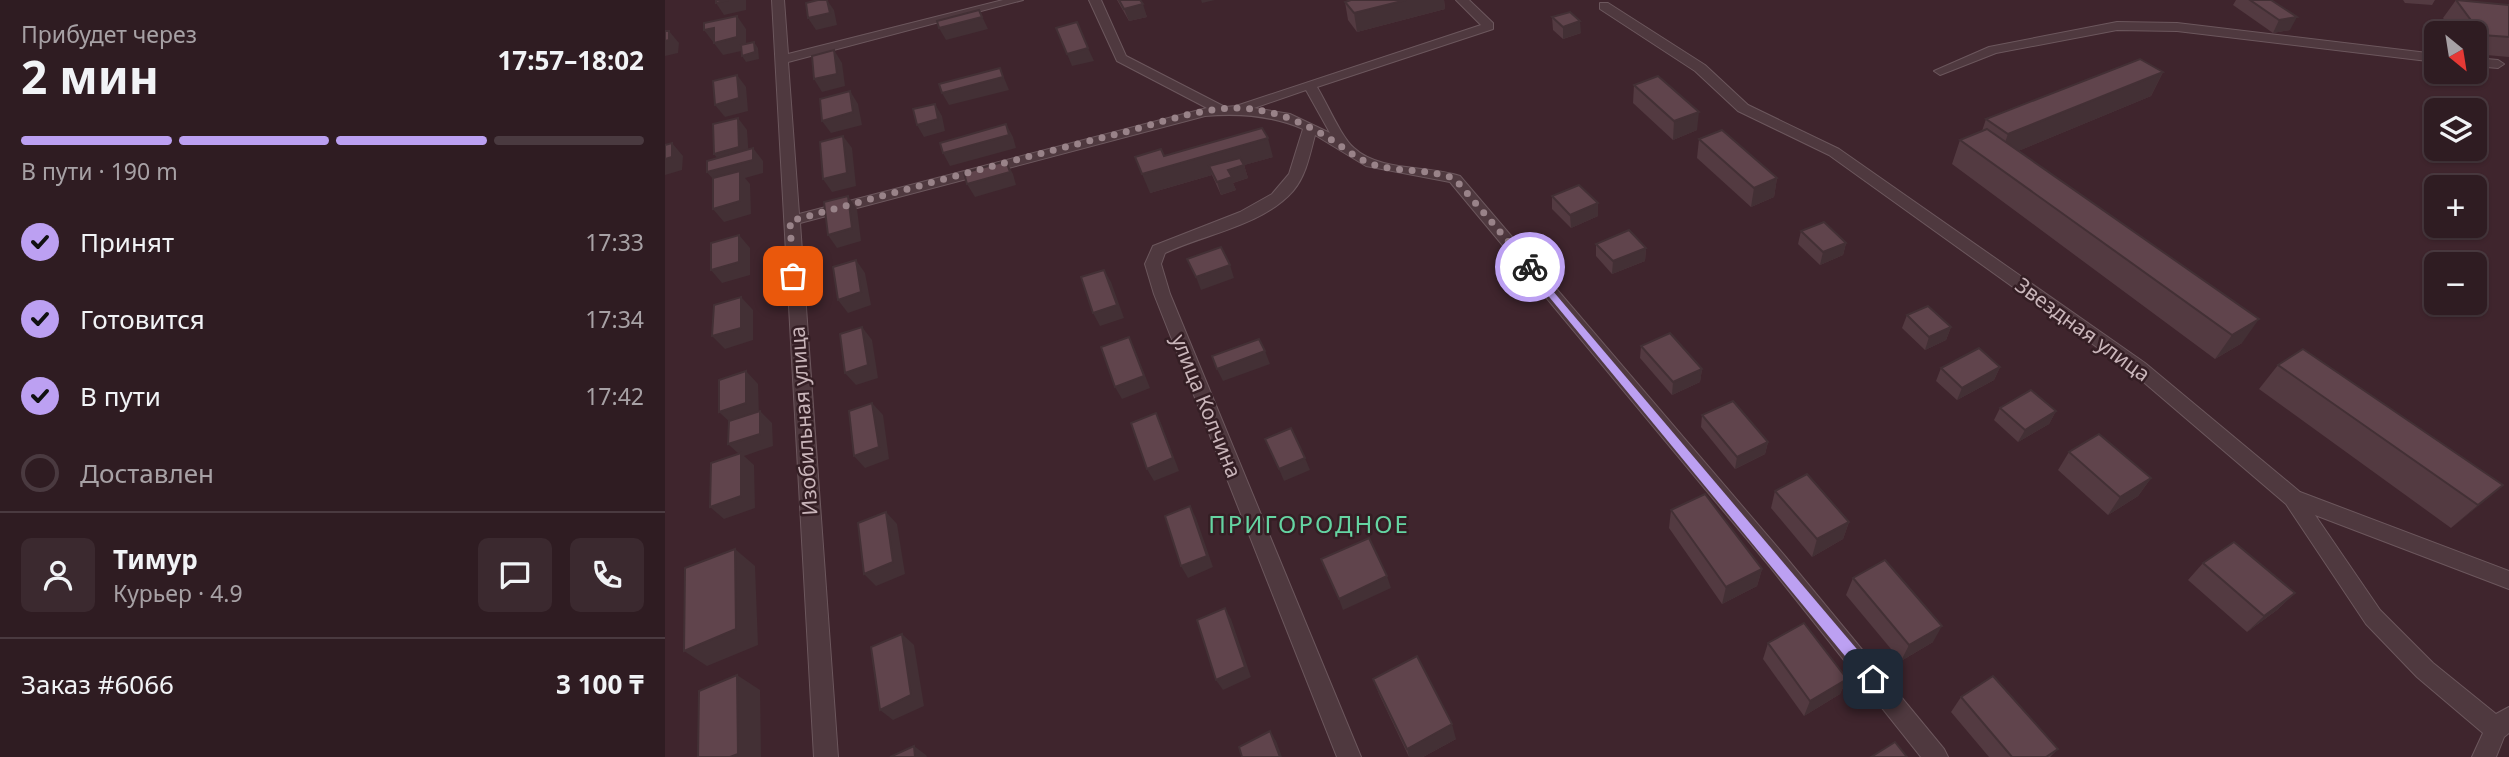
<!DOCTYPE html>
<html lang="ru">
<meta charset="utf-8">
<style>
body{margin:0;font-family:"Noto Sans",sans-serif;background:#3b292f;color:#f1f3f6;height:100vh;display:flex;flex-direction:column;font-size:26px;white-space:nowrap}
*{box-sizing:border-box;margin:0}
p{font-size:23px;color:#a7a1a5}
.icon{flex:none;width:38px;height:38px;fill:none;stroke:currentColor;stroke-width:2;stroke-linecap:round;stroke-linejoin:round}
.map{position:relative;flex:1;overflow:hidden}
.side{display:flex;flex-direction:column;background:#2f1c22;width:665px}
.side>*{flex:none}
.needle{width:46px;rotate:150deg}
.buttons{position:absolute;left:1759px;top:21px;display:grid;gap:14px}
.buttons a{display:grid;place-items:center;width:63px;height:63px;border-radius:10px;background:#2f1c22;box-shadow:0 2px 5px #0004,0 0 0 2px #4a3a40;font-size:35px}
.pin{position:absolute;display:grid;place-items:center;width:60px;height:60px;color:#fff;margin:-30px;border-radius:14px;box-shadow:0 4px 10px #0006}
.courier{position:absolute;display:grid;place-items:center;width:70px;height:70px;margin:-35px;border:5px solid #bca0f2;border-radius:50%;background:#fff;color:#222;box-shadow:0 2px 9px #0007}
.summary em{font-style:normal;font-weight:700}
.summary div{display:flex;flex-direction:column-reverse}
.summary{display:flex;align-items:center;justify-content:space-between;height:119px;padding:0 21px}
h1{font-size:46px;font-weight:700;line-height:52px}
.bar{display:grid;grid-template-columns:repeat(4,1fr);gap:10px 7px;align-content:center;height:84px;padding:0 21px}
.bar i{height:9px;border-radius:5px;background:#4a3a40}
.bar .active{background:#bca0f2}
.bar p{grid-column:span 4}
.line{display:flex;align-items:center;gap:18px;padding:0 21px;border-top:2px solid #4a3a40}
.line div{flex:1}
.round{display:grid;place-items:center;flex:none;width:74px;height:74px;border-radius:10px;background:#3b292f}
ol{padding:0 21px;list-style:none}
li{display:flex;align-items:center;gap:21px;height:77px}
li p{margin-inline-start:auto}
li .icon{padding:7px;border-radius:50%;background:#bca0f2;color:#111;stroke-width:4}
li:last-child{color:#a7a1a5}
li i{width:38px;height:38px;border:4px solid #4a3a40;border-radius:50%}
main{display:flex;flex:1;min-height:0}
.map>svg:first-child{display:block}
</style>
<main>
<section class="side">
<div class="summary"><div><h1>2 мин</h1><p>Прибудет через</p></div><em>17:57–18:02</em></div>
<div class="bar"><i class="active"></i><i class="active"></i><i class="active"></i><i></i><p>В пути · 190 m</p></div>
<ol>
<li><svg class="icon" aria-label="check" viewBox="0 0 24 24"><path d="M5 12l5 5 9-10"/></svg>Принят<p>17:33</p></li>
<li><svg class="icon" aria-label="check" viewBox="0 0 24 24"><path d="M5 12l5 5 9-10"/></svg>Готовится<p>17:34</p></li>
<li><svg class="icon" aria-label="check" viewBox="0 0 24 24"><path d="M5 12l5 5 9-10"/></svg>В пути<p>17:42</p></li>
<li><i></i>Доставлен</li>
</ol>
<div class="line" style="height:126px"><a class="round"><svg class="icon" aria-label="person" viewBox="0 0 24 24"><circle cx="12" cy="8" r="4"/><path d="M4 21q1-7 8-7t8 7"/></svg></a><div><b>Тимур</b><p>Курьер · 4.9</p></div><a class="round"><svg class="icon" aria-label="chat" viewBox="0 0 24 24"><path d="M4 5h16v11H9l-5 4z"/></svg></a><a class="round"><svg class="icon" aria-label="phone" viewBox="0 0 24 24"><path d="M5 4h4l2 5-3 2q2 4 5 5l2-3 5 2v4C11 20 4 13 5 4z"/></svg></a></div>
<div class="line" style="height:91px"><div>Заказ #6066</div><b>3 100 ₸</b></div>
</section>
<div class="map">
<svg width="1844" height="757" viewBox="0 0 1844 757">
<rect width="100%" height="100%" fill="#3f252d"/>
<g fill="none" stroke-linecap="round" stroke-linejoin="round">
<defs>
<g id="street">
<path d="M107,0h12l4,54 215,-54h20l-235,62 11,152 408,-106 -90,-47 -28,-61h12l25,56 99,51 11,-1 245,-81 -25,-25h13l24,23v6l-176,58c10,16 24,50 37,61 26,24 74,17 106,28l324,379 160,194 4,8h-27l-151,-190 -320,-385 -84,-16 -51,-31c-5,19 -9,41 -22,56 -31,35 -88,43 -128,62l-4,11 9,30 191,463h-24l-183,-463 -9,-30 8,-18 87,-34 32,-18 17,-20 14,-45c-32,-14 -64,-16 -98,-13l-405,107 38,534h-24zM641,90l24,43 -40,-19 -36,-6z"/>
<polygon points="935,3 943,3 1040,65 1083,105 1174,149 1480,363 1635,492 1844,571 1844,589 1650,515 1715,610 1768,663 1831,714 1844,707 1844,733 1839,737 1831,757 1807,757 1818,733 1752,677 1701,624 1621,504 1468,373 1164,155 1073,111 1030,71 935,9"/>
<polygon points="1452,22 1512,23 1771,54 1771,62 1512,31 1452,30 1331,53 1275,75 1269,71 1324,47"/>
<polygon points="1810,58 1833,60 1839,64 1833,68 1810,66"/>
</g>
</defs>
<use href="#street" stroke="#6c575d" stroke-width="2"/>
<use href="#street" fill="#4f393f" fill-rule="evenodd"/>
</g>
<g fill="#533a41">
<polygon points="452,0 475,0 482,17 464,21"/>
<polygon points="686,0 779,0 780,9 692,32 683,20 680,2"/>
<polygon points="1571,0 1606,0 1625,30 1608,33 1568,5"/>
<polygon points="1738,0 1770,0 1767,5 1740,3"/>
<polygon points="1791,0 1844,5 1844,57 1810,54 1810,33 1789,33 1778,18"/>
<polygon points="887,17 916,33 898,39 888,30"/>
<polygon points="1498,72 1486,96 1353,151 1577,343 1550,359 1287,164 1295,140 1317,131 1321,119"/>
<polygon points="969,85 1032,130 1008,140 968,103"/>
<polygon points="1034,139 1112,178 1109,197 1086,207 1032,158"/>
<polygon points="499,156 608,157 579,165 583,178 568,183 571,190 556,195 547,175 485,193"/>
<polygon points="887,196 933,203 933,216 906,228 887,209"/>
<polygon points="1136,231 1181,243 1178,255 1155,265 1133,244"/>
<polygon points="931,244 981,248 980,261 947,274 931,256"/>
<polygon points="1242,315 1286,327 1281,340 1260,350 1237,328"/>
<polygon points="976,346 1037,369 1035,382 1007,395 975,358"/>
<polygon points="1613,365 1838,485 1786,528 1594,389"/>
<polygon points="1335,367 1329,380 1292,400 1271,381 1276,368"/>
<polygon points="1335,408 1391,411 1384,424 1353,442 1329,420"/>
<polygon points="1037,415 1103,442 1100,454 1070,469 1036,427"/>
<polygon points="1404,452 1486,478 1473,496 1443,515 1393,470"/>
<polygon points="1110,491 1184,522 1178,539 1147,557 1106,508"/>
<polygon points="1006,510 1097,569 1092,586 1057,604 1004,528"/>
<polygon points="1538,563 1630,593 1612,610 1582,632 1523,580"/>
<polygon points="1188,578 1268,642 1236,661 1181,595"/>
<polygon points="1103,643 1182,679 1175,694 1139,716 1098,659"/>
<polygon points="708,679 791,739 758,757 744,757 714,694"/>
<polygon points="1296,697 1393,749 1385,757 1324,757 1286,712"/>
</g>
<g fill="#433035">
<polygon points="63,0 81,0 81,10 59,15 51,3"/>
<polygon points="162,0 169,10 172,25 151,30 143,18"/>
<polygon points="536,0 550,0 537,3"/>
<polygon points="741,0 779,0 780,9 692,32 689,13"/>
<polygon points="478,4 482,17 464,21 459,9"/>
<polygon points="314,10 323,29 281,40 274,28"/>
<polygon points="72,16 81,29 81,50 58,55 39,30 49,28"/>
<polygon points="1632,17 1625,30 1608,33 1614,20"/>
<polygon points="915,21 916,33 898,39 898,27"/>
<polygon points="4,31 14,43 13,53 0,56 0,41"/>
<polygon points="89,42 93,48 94,59 81,62 77,56"/>
<polygon points="423,48 429,61 407,66 402,54"/>
<polygon points="169,50 177,63 180,86 157,92 149,79"/>
<polygon points="335,68 344,90 284,105 277,93"/>
<polygon points="1498,72 1486,96 1334,159 1343,134"/>
<polygon points="72,75 81,87 83,111 60,117 50,105"/>
<polygon points="185,91 193,104 197,125 166,133 157,121"/>
<polygon points="270,104 277,116 280,131 259,137 252,125"/>
<polygon points="1034,112 1032,130 1008,140 1009,121"/>
<polygon points="73,118 82,130 84,160 59,167 49,154"/>
<polygon points="341,124 348,137 351,148 285,166 278,153"/>
<polygon points="178,136 187,148 191,186 167,192 158,179"/>
<polygon points="603,138 608,157 548,174 544,166 547,175 485,193 477,174"/>
<polygon points="7,143 18,156 17,170 0,175 0,159"/>
<polygon points="88,148 98,161 98,173 80,178 85,184 86,214 59,222 48,209 53,185 42,172"/>
<polygon points="341,161 348,174 351,185 310,197 302,184"/>
<polygon points="579,165 583,178 568,183 571,190 556,195 552,182 563,170"/>
<polygon points="1112,178 1109,197 1086,207 1089,188"/>
<polygon points="183,196 192,209 196,241 172,248 163,235"/>
<polygon points="933,203 933,216 906,228 905,215"/>
<polygon points="74,235 85,248 85,275 57,283 46,270"/>
<polygon points="1181,243 1178,255 1155,265 1158,252"/>
<polygon points="981,248 980,261 947,274 948,261"/>
<polygon points="191,260 200,273 206,305 183,313 173,300"/>
<polygon points="565,265 569,278 536,290 531,277"/>
<polygon points="439,270 446,282 459,318 435,326 428,313"/>
<polygon points="76,297 88,310 88,340 60,349 47,336"/>
<polygon points="1594,319 1577,343 1550,359 1567,335"/>
<polygon points="197,327 207,340 213,378 191,385 180,373"/>
<polygon points="1286,327 1281,340 1260,350 1264,337"/>
<polygon points="464,337 470,350 485,388 457,399 450,387"/>
<polygon points="600,351 605,364 558,381 552,369"/>
<polygon points="1335,367 1329,380 1292,400 1297,388"/>
<polygon points="1037,369 1035,382 1007,395 1008,382"/>
<polygon points="81,371 93,384 94,415 67,424 54,412"/>
<polygon points="207,403 218,415 224,459 200,468 189,456"/>
<polygon points="95,411 107,423 108,446 79,456 89,465 90,508 59,519 45,507 76,456 63,444"/>
<polygon points="1391,411 1384,424 1353,442 1360,430"/>
<polygon points="491,413 497,426 514,471 489,481 482,469"/>
<polygon points="1103,442 1100,454 1070,469 1072,457"/>
<polygon points="640,458 645,470 619,481 614,469"/>
<polygon points="1486,478 1473,496 1443,515 1455,497"/>
<polygon points="1838,485 1811,508 1786,528 1813,505"/>
<polygon points="525,506 531,518 548,567 523,578 516,566"/>
<polygon points="221,512 232,524 240,574 211,586 199,574"/>
<polygon points="1184,522 1178,539 1147,557 1152,539"/>
<polygon points="70,549 90,566 93,645 42,666 19,651"/>
<polygon points="1097,569 1092,586 1057,604 1061,587"/>
<polygon points="722,576 726,588 678,610 674,599"/>
<polygon points="1630,593 1612,610 1582,632 1599,616"/>
<polygon points="560,608 566,619 586,677 558,690 551,680"/>
<polygon points="1277,626 1268,642 1236,661 1244,645"/>
<polygon points="237,634 249,645 259,706 228,720 215,710"/>
<polygon points="72,675 95,690 96,757 65,757"/>
<polygon points="1182,679 1175,694 1139,716 1145,701"/>
<polygon points="787,724 791,739 758,757 744,757 742,749"/>
<polygon points="605,731 611,741 617,757 615,757"/>
<polygon points="249,746 261,755 262,757 250,757"/>
</g>
<g fill="#60444c" stroke="#433035" stroke-width="2">
<polygon points="51,0 63,0 51,3"/>
<polygon points="153,0 162,0 165,13 143,18 141,3"/>
<polygon points="454,0 475,0 478,4 459,9"/>
<polygon points="686,0 741,0 689,13 680,2"/>
<polygon points="1585,0 1606,0 1632,17 1614,20"/>
<polygon points="1791,0 1844,5 1844,37 1817,35"/>
<polygon points="314,10 317,17 274,28 272,21"/>
<polygon points="905,12 915,21 898,27 887,17"/>
<polygon points="72,16 72,37 49,43 49,28 39,30 39,23"/>
<polygon points="412,22 423,48 402,54 391,28"/>
<polygon points="0,31 4,31 4,40 0,41"/>
<polygon points="89,42 90,52 77,56 76,45"/>
<polygon points="169,50 172,74 149,79 147,56"/>
<polygon points="1475,59 1498,72 1343,134 1321,119"/>
<polygon points="335,68 338,77 277,93 274,84"/>
<polygon points="72,75 74,98 50,105 48,81"/>
<polygon points="993,76 1034,112 1009,121 969,85"/>
<polygon points="185,91 188,112 157,121 155,99"/>
<polygon points="270,104 273,119 252,125 248,109"/>
<polygon points="73,118 74,147 49,154 48,124"/>
<polygon points="341,124 344,135 278,153 275,143"/>
<polygon points="597,128 603,138 477,174 470,157 496,149 499,156"/>
<polygon points="1322,129 1594,319 1567,335 1295,140"/>
<polygon points="1057,130 1112,178 1089,188 1034,139"/>
<polygon points="178,136 182,173 158,179 155,142"/>
<polygon points="7,143 7,157 0,159 0,145"/>
<polygon points="88,148 88,160 42,172 42,161"/>
<polygon points="575,158 579,165 563,170 567,177 552,182 544,166"/>
<polygon points="341,161 345,172 302,184 299,173"/>
<polygon points="75,171 75,201 48,209 48,178"/>
<polygon points="914,185 933,203 905,215 887,196"/>
<polygon points="183,196 187,228 163,235 159,202"/>
<polygon points="1159,222 1181,243 1158,252 1136,231"/>
<polygon points="964,230 981,248 948,261 931,244"/>
<polygon points="74,235 74,262 46,270 46,243"/>
<polygon points="556,247 565,265 531,277 522,259"/>
<polygon points="191,260 196,292 173,300 168,267"/>
<polygon points="439,270 452,305 428,313 416,277"/>
<polygon points="76,297 76,328 47,336 49,305"/>
<polygon points="1263,306 1286,327 1264,337 1242,315"/>
<polygon points="197,327 203,365 180,373 175,334"/>
<polygon points="1005,333 1037,369 1008,382 976,346"/>
<polygon points="464,337 479,376 450,387 436,347"/>
<polygon points="594,339 600,351 552,369 547,356"/>
<polygon points="1314,348 1335,367 1297,388 1276,368"/>
<polygon points="1638,349 1838,485 1813,505 1613,365"/>
<polygon points="81,371 81,403 54,412 54,380"/>
<polygon points="1366,390 1391,411 1360,430 1335,408"/>
<polygon points="1068,401 1103,442 1072,457 1037,415"/>
<polygon points="207,403 214,447 189,456 184,411"/>
<polygon points="95,411 95,434 63,444 64,421"/>
<polygon points="491,413 508,458 482,469 466,423"/>
<polygon points="626,428 640,458 614,469 600,439"/>
<polygon points="1434,434 1486,478 1455,497 1404,452"/>
<polygon points="76,453 76,496 45,507 46,463"/>
<polygon points="1142,474 1184,522 1152,539 1110,491"/>
<polygon points="1040,494 1097,569 1061,587 1006,510"/>
<polygon points="525,506 542,556 516,566 500,516"/>
<polygon points="221,512 228,562 199,574 193,523"/>
<polygon points="704,538 722,576 674,599 656,559"/>
<polygon points="1569,542 1630,593 1599,616 1538,563"/>
<polygon points="70,549 71,629 19,651 20,568"/>
<polygon points="1220,560 1277,626 1244,645 1188,578"/>
<polygon points="560,608 580,667 551,680 532,620"/>
<polygon points="1139,623 1182,679 1145,701 1103,643"/>
<polygon points="237,634 246,695 215,710 206,647"/>
<polygon points="752,656 787,724 742,749 708,679"/>
<polygon points="72,675 73,754 65,757 33,757 34,691"/>
<polygon points="1328,676 1393,749 1381,757 1347,757 1296,697"/>
<polygon points="605,731 615,757 577,757 574,747"/>
<polygon points="1230,742 1242,757 1206,757"/>
<polygon points="249,746 250,757 225,757"/>
</g>
<polygon fill="#bca0f2" points="865,264 1213,674 1213,684 1203,684 862,270 862,265"/>
<g fill="none" stroke-linecap="round" stroke-linejoin="round">
<path stroke="#998389" stroke-width="7" stroke-dasharray="0 12.6" d="M128,276l-3,-55c107,-29 215,-59 323,-86 39,-9 83,-27 124,-27 30,0 65,13 90,29 15,9 28,21 45,27 27,9 57,4 83,15l75,88"/>
</g>
<g text-anchor="middle" dominant-baseline="central" stroke-width="5" stroke-linejoin="round" paint-order="stroke">
<g font-size="21" fill="#c9b5ba" stroke="#341e24">
<text transform="translate(1418 329) rotate(36)">Звездная улица</text>
<text transform="translate(542 406) rotate(68)">улица Колчина</text>
<text transform="translate(138 421) rotate(-94)">Изобильная улица</text>
</g>
<g font-size="24" letter-spacing="2" fill="#65d4a2" stroke="#341e24">
<text x="644" y="523">ПРИГОРОДНОЕ</text>
</g>
</g>
</svg>
<div class="buttons">
<a><svg class="needle" viewBox="-14 -14 28 28"><path d="M0-13l5 13h-10z" fill="#e53935"/><path d="M0 13l5-13h-10z" fill="#a7a1a5"/></svg></a>
<a><svg class="icon" aria-label="layers" viewBox="0 0 24 24"><path d="M12 4l9 5-9 5-9-5zM3 14l9 5 9-5"/></svg></a>
<a>+</a>
<a>−</a>
</div>
<div class="pin" style="left:128px;top:276px;background:#ea580c"><svg class="icon" aria-label="bag" viewBox="0 0 24 24"><path d="M5 8h14l-1 12H6zM9 8a3 3 0 0 1 6 0"/></svg></div>
<div class="pin" style="left:1208px;top:679px;background:#1f2937"><svg class="icon" aria-label="home" viewBox="0 0 24 24"><path d="M3 11l9-7 9 7M6 9v11h12V9"/></svg></div>
<div class="courier" style="left:865px;top:267px"><svg class="icon" aria-label="bike" viewBox="0 0 24 24"><circle cx="6" cy="16" r="4"/><circle cx="18" cy="16" r="4"/><path d="M6 16l4-8h5l3 8M10 8l3 8H6M13 5h3"/></svg></div>
</div>
</main>
